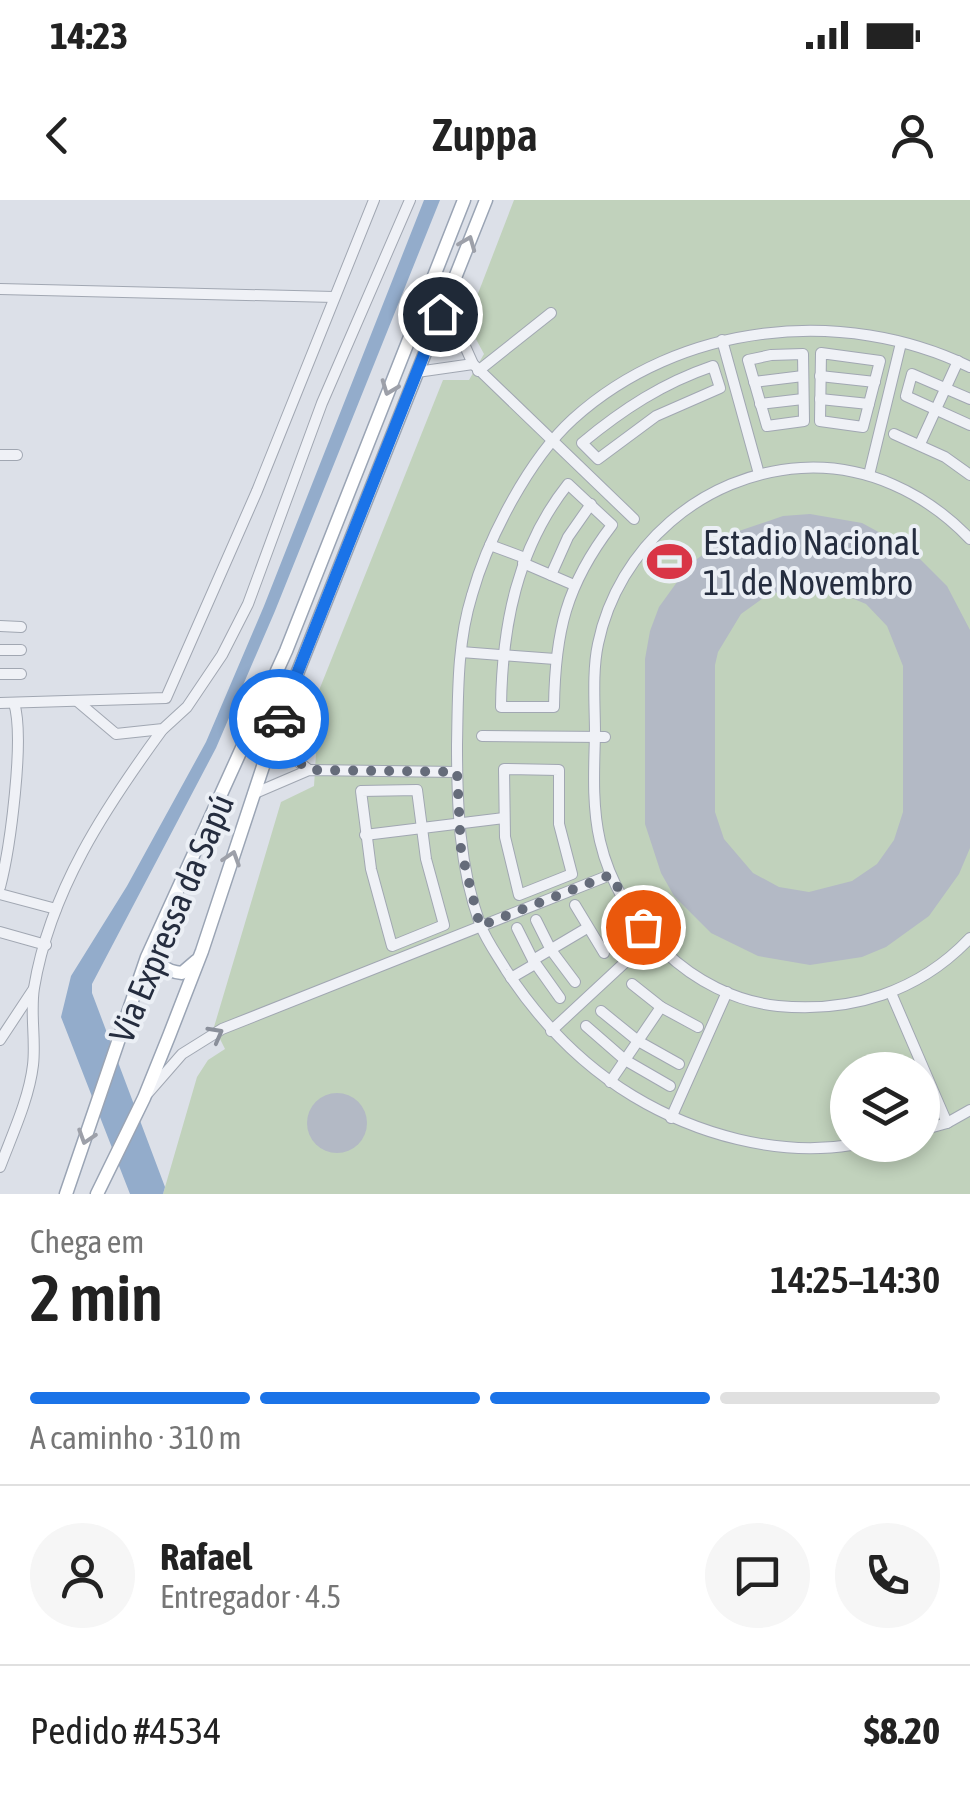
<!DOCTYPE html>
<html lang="pt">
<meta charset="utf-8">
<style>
body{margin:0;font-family:"Asap Condensed",sans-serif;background:#f6f6f6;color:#222;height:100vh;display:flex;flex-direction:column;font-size:38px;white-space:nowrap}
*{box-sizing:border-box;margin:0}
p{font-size:32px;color:#767676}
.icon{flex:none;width:55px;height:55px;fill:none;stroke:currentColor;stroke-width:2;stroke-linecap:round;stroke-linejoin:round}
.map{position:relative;height:994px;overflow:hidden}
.details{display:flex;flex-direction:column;background:#fff;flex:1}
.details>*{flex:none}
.fabs{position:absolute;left:830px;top:852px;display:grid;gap:20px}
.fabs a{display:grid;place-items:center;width:110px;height:110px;border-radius:50%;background:#fff;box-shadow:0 5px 15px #0003;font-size:50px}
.pin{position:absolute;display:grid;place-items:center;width:85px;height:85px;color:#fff;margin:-42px;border:5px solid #fff;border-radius:50%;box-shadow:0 2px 10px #0007}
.courier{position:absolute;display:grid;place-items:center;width:100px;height:100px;margin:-50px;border:8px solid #1a73e8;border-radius:50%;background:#fff;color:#222;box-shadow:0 2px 12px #0007}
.head em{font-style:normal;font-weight:600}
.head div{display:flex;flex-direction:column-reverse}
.head{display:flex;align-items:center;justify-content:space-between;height:170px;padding:0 30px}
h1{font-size:65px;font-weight:600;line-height:75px}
.bar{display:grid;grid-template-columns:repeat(4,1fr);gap:15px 10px;align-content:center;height:120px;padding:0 30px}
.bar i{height:12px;border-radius:8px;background:#e0e0e0}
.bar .current{background:#1a73e8}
.bar p{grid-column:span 4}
.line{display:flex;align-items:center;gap:25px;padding:0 30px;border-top:2px solid #e0e0e0}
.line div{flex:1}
.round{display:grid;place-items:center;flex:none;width:105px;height:105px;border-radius:52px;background:#f6f6f6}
.status{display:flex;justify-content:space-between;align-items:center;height:70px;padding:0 50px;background:#fff;direction:ltr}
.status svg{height:28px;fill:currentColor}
header{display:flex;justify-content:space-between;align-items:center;height:130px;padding:0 30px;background:#fff;font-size:45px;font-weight:600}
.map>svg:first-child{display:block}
</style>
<div class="status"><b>14:23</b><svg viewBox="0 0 49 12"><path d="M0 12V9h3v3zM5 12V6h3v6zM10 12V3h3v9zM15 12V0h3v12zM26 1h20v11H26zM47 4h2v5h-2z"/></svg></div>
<header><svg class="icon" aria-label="back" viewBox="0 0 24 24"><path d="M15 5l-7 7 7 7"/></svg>Zuppa<svg class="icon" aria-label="person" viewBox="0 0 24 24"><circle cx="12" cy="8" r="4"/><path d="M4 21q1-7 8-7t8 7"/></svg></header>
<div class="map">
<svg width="970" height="994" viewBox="0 0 970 994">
<rect width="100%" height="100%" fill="#dce0e8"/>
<path fill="#c1d2bc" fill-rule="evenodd" d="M514,0h456v994h-807l34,-117 11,-17 17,-11 -11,-22 67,-225 33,-16 2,-32 -18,-11 145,-363h26l15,-26 -14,-26 -1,-11zM848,870h74v75h-74z"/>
<polygon fill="#93accb" points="424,0 440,0 275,411 216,548 92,784 92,793 165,987 163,994 130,994 61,817 71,776 127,686 206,542 264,406"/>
<g fill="#b3b9c5" fill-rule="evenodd">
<path d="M810,314l52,9 48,26 37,37 23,44v218l-11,26 -30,42 -43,31 -24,10 -52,8 -52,-9 -47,-23 -37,-37 -13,-23 -16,-49v-165l5,-28 9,-24 31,-43 43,-31 50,-17zM794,387h31l41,17 21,22 16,40v146l-9,28 -17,24 -25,17 -43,11 -30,-5 -26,-14 -29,-34 -9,-27v-147l3,-13 23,-38 25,-18z"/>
<circle cx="337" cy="923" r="30"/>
</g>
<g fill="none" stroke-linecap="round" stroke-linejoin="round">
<defs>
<g id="minor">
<polyline points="452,87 460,135 473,164 634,319"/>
<polyline points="0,89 334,97"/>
<polyline points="722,140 759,274"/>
<polygon points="821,153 880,161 863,227 820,221"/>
<polygon points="803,154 804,221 767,226 748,160 771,155"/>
<path d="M713,166l7,22 -64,28 -58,43 -16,-16c41,-34 81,-60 131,-77z"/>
<polyline points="478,171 551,113"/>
<polyline points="417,172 473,164"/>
<polyline points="820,176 875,182"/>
<polyline points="754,182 803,176"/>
<polyline points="820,199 869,204"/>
<polyline points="970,199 912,174 906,196 970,225"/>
<polyline points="760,204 803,199"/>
<polyline points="894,234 945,257 970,275"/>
<polyline points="920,244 958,161"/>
<polyline points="0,255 17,255"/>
<polyline points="869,275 901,143"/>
<path d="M568,284l44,41c-46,60 -57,107 -58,182h-53c1,-81 16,-159 67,-223z"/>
<path d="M970,339c-44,-46 -104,-75 -169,-71 -98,6 -183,79 -203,176 -6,28 -3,62 -3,91 -1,35 -3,71 5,106 19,82 92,156 178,165 73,7 141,-14 192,-68"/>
<polyline points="490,345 525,358"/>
<polyline points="523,363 574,385"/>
<polyline points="551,375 568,337 591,304"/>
<polyline points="0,426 21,427"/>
<polyline points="0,450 21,450"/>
<polyline points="461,452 555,459"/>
<polyline points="0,474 21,474"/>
<polyline points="77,501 116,534 163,529 187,507 222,455 248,404 322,203 410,0"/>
<polyline points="0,503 166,498 257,291 374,0"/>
<polyline points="277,524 287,553 309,570"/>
<polyline points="482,536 605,537"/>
<polygon points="504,569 559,570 559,624 572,674 519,695 505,637"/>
<polygon points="417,590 426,659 444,725 392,746 371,669 361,591"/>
<polyline points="253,594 309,570 457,572"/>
<polyline points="365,635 504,618"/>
<path d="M0,687c10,-38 25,-149 14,-184"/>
<polyline points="0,694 56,709"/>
<polyline points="575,705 604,753"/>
<polyline points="536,720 551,750 575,782"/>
<polyline points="517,728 533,760 560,798"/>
<polyline points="0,732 46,745"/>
<polyline points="533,760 587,728"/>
<polyline points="511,778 535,764"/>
<polyline points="632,784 661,807 698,827"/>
<polyline points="891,793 947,923"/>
<polyline points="601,811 638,841 679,864"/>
<polyline points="586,826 625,860 670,886"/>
<polyline points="551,831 634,754"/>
<polyline points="0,840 33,790"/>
<polyline points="610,882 661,807"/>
<polyline points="148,893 182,854 222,829 610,675"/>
<polyline points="671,918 727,792"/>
<polyline points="922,930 947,923 970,910"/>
<path d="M851,945c-74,12 -155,-11 -218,-49 -53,-32 -93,-74 -127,-126 -9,-15 -20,-30 -26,-46 -21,-58 -23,-119 -23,-179 1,-50 0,-102 15,-150 16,-57 57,-136 101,-176 106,-96 270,-114 397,-52"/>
<path d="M0,967c12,-32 29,-68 33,-102 3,-25 -3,-52 1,-77 16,-97 71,-180 128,-258"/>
</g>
<g id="major">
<path d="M156,744c0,19 7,27 26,29l14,-12"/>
<polyline points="66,994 147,757 286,451 464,0"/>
<polyline points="97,994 144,898 169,836 202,751 277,524 486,0"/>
</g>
</defs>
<use href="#minor" stroke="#a1a7b2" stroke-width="12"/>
<use href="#major" stroke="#9aa4b4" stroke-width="15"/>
<use href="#minor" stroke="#eff1f6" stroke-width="10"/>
<use href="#major" stroke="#fff" stroke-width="12"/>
</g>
<defs><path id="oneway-chevron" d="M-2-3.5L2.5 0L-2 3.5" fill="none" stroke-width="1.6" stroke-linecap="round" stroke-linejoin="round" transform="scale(2.5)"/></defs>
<g stroke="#9da0a9">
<use href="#oneway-chevron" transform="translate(468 43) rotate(-68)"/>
<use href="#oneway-chevron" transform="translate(389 188) rotate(111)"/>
<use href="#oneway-chevron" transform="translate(232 658) rotate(-72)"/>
<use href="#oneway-chevron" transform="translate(86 937) rotate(108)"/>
</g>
<use stroke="#8a8f9a" href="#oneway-chevron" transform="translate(216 834) rotate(-29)"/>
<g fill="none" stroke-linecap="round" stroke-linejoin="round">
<polyline stroke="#656c7a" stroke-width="10" stroke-dasharray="0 18" points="279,519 277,524 287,553 309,570 457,572 461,650 480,726 610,675 643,727"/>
<polyline stroke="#1a73e8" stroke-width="12" points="279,519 440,114"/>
</g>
<defs>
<symbol id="stadium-bare" viewBox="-9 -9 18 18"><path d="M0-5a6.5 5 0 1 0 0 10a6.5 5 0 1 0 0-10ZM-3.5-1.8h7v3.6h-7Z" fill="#d93546" stroke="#ebeff5" stroke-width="2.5" paint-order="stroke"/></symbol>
</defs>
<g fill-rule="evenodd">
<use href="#stadium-bare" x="638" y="330" width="63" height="63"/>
</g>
<g text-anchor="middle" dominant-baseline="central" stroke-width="8" stroke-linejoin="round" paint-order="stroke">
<g font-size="35" fill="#252d3f" stroke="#ebeff5" text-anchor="start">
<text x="703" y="342">Estadio Nacional<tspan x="703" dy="40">11 de Novembro</tspan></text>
</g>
<g font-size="35" fill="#252d3f" stroke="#ebeff5">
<text transform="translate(171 718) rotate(-67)">Via Expressa da Sapú</text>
</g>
</g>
</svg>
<div class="fabs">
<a><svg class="icon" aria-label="layers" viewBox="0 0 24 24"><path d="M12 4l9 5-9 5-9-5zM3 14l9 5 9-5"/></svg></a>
</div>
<div class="pin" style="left:643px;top:727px;background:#ea580c"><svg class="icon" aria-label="bag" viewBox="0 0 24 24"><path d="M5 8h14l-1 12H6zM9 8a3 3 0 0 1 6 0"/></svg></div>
<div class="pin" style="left:440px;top:114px;background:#1f2937"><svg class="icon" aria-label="home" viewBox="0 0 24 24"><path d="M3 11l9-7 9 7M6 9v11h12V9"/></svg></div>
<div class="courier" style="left:279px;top:519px"><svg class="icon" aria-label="car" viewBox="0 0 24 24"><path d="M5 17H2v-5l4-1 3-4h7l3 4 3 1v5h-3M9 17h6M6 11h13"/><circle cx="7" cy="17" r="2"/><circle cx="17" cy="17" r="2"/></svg></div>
</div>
<section class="details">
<div class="head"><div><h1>2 min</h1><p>Chega em</p></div><em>14:25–14:30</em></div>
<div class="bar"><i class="current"></i><i class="current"></i><i class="current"></i><i></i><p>A caminho · 310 m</p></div>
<div class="line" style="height:180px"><a class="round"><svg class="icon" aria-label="person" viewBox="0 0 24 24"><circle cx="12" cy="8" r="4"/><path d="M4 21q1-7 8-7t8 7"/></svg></a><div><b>Rafael</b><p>Entregador · 4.5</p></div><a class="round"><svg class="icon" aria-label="chat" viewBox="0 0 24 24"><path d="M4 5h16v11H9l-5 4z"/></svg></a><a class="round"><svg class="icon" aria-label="phone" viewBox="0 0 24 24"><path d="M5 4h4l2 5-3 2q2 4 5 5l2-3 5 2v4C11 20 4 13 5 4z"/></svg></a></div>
<div class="line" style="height:130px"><div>Pedido #4534</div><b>$8.20</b></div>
</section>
